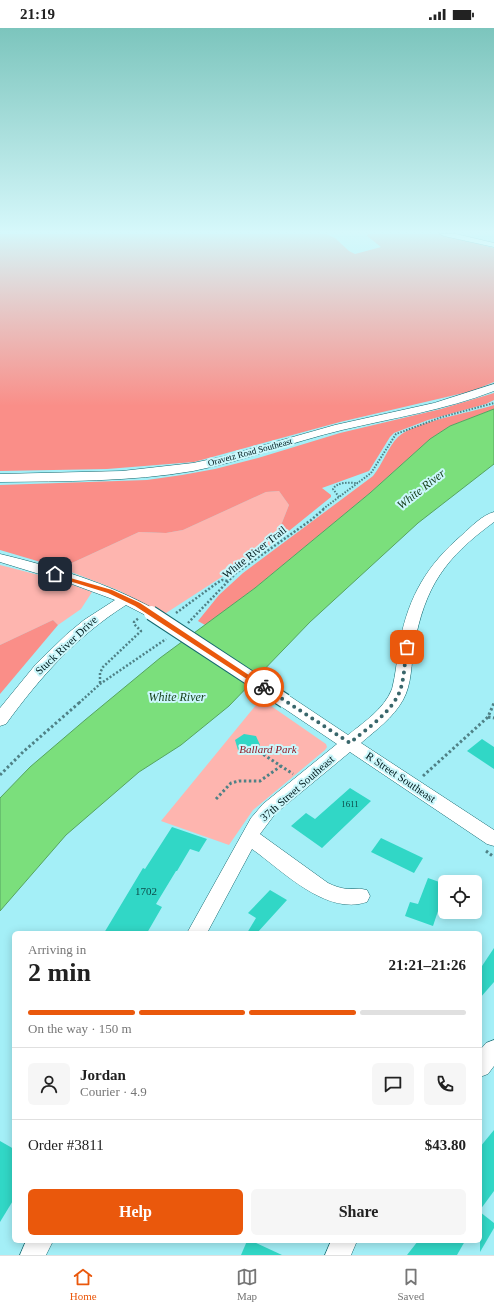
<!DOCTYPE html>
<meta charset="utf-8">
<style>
body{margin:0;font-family:Georgia,serif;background:#f6f6f6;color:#222;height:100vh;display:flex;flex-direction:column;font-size:15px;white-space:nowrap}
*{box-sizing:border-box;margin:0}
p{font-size:13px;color:#767676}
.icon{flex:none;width:22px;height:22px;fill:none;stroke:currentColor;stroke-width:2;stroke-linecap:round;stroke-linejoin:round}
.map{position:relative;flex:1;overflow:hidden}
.side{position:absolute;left:12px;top:903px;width:470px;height:312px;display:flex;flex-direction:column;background:#fff;border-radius:6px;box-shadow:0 2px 10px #0003}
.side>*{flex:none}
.tools{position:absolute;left:438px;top:847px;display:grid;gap:8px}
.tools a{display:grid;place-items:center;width:44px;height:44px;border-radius:6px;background:#fff;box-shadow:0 2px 10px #0003;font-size:20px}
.pin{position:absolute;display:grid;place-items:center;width:34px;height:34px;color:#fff;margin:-17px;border-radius:8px;box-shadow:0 2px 6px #0006}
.courier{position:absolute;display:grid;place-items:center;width:40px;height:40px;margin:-20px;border:3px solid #ea580c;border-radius:50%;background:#fff;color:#222;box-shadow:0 1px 5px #0007}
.summary em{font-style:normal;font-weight:700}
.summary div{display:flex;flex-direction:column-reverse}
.summary{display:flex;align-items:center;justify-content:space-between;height:68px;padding:0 16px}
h1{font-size:26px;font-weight:700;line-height:30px}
.bar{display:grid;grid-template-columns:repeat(4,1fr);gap:6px 4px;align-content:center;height:48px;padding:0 16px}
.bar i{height:5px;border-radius:3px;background:#e0e0e0}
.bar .active{background:#ea580c}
.bar p{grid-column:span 4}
.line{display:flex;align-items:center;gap:10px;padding:0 16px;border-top:1px solid #e0e0e0}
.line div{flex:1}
.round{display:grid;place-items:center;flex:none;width:42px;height:42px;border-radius:6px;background:#f6f6f6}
.primary-button{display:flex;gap:8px;margin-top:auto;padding:8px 16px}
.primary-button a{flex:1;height:46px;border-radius:6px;background:#ea580c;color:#fff;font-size:16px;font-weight:700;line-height:46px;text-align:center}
.primary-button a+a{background:#f6f6f6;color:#222}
.status{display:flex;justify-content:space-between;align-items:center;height:28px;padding:0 20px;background:#fff;direction:ltr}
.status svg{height:11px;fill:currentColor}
.tabs{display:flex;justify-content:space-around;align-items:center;height:56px;border-top:1px solid #e0e0e0;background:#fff;font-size:11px;color:#767676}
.tabs a{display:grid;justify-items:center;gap:2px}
.tabs .active{color:#ea580c}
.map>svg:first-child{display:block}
</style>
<div class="status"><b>21:19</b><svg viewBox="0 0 49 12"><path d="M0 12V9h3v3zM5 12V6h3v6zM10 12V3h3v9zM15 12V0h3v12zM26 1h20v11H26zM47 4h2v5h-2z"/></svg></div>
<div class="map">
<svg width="494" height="1227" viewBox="0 0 494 1227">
<rect width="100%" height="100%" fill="#a4eff7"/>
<g fill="#feb5af">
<polygon points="279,463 289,477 274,515 163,587 120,563 61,540 139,504 166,505 183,502 266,464"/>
<polygon points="0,537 62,553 92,564 81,581 58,597 53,592 0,617"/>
<polygon points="261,671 326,716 327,719 325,722 253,782 229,817 161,793"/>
</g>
<g fill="#fa8e88">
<polygon points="0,206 326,206 335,210 349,223 355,226 381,219 367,208 368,206 438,206 494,220 494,354 472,363 340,394 194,434 107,441 0,443"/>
<polygon points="494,365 494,372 486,376 428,392 394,405 390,409 369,443 322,460 331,467 331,469 274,515 289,477 279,463 266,464 183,502 166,505 139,504 61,540 0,522 0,457 147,452 182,447 215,441 258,430 340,405 441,381"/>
<path d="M494,377v4l-44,17 -20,13 -60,54 -115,95 -50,37 -7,-4 21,-26 24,-22 130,-97c9,-11 15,-29 25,-39 18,-16 72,-24 96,-32z"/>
<polygon points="53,592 58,597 0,666 0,617"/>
</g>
<polygon fill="#7bdf7c" stroke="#56a460" points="494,381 494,436 418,495 310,594 229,678 181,717 139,744 66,807 0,883 0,770 30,739 85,692 160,630 255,560 370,465 430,411 450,398"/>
<g fill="#31d7c6">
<polygon points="244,706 256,708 260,717 251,724 238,722 235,712"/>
<polygon points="482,711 494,719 494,741 467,723"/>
<polygon points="350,760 371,773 322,820 291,798 306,785 315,791"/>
<polygon points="172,799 207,811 199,824 190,821 177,843 176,843 156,876 162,879 147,905 104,905 143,840 145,841"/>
<polygon points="381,810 423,830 414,845 371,824"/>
<polygon points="428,850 445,856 445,878 440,877 433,898 405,888 410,874 418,876"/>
<polygon points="270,862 287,872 257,905 247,905 256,890 248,885"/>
<polygon points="494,920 494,954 480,970 480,941"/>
<polygon points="494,1102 494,1163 480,1182 480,1119"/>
<polygon points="0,1113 14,1121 14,1171 0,1194"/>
<polygon points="480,1184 494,1195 494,1200 480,1224"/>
<polygon points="247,1213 252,1213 282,1227 241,1227"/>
<polygon points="418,1213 465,1213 457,1227 407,1227"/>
</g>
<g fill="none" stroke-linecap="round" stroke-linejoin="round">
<defs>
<g id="minor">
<polygon points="440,206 456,206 494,215 494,219 444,208"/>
<path d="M494,356v7c-49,19 -101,27 -152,39 -50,12 -98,31 -149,41 -63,11 -129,10 -193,11v-8l122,-3 71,-8 33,-7 109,-31 99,-22z"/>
<path d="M494,484v10c-49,36 -69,64 -80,124 -3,18 -2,38 -11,54 -10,18 -27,30 -42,43l133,87v16l-7,-2 -137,-92 -75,62 -15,20 68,49c6,3 12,5 19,6 7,0 13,-1 20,1l3,6 -3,6c-41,14 -84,-31 -115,-53l-45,84h-20l64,-115 12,-14 74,-60 -58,-39 -2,-4 2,-4 6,-2 6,2 57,38c16,-13 36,-26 44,-46 4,-15 5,-32 8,-48 9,-45 27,-76 62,-106 9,-8 20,-20 32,-23z"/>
<path d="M0,526c54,13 108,29 156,56l2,3 -2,3 -5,2 -25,-13c-49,31 -86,72 -120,119l-6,2v-18l36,-44 31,-30 17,-14 31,-20 -43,-16 -72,-22z"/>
<polygon points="494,1012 494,1038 488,1046 480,1049 480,1022 486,1015"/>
<polygon points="26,1213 53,1213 46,1227 20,1227"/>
<polygon points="331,1213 357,1213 351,1227 325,1227"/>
</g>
</defs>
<use href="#minor" stroke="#166970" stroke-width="1"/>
<g stroke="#4f8186" stroke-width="2" stroke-dasharray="1.5 1.5" stroke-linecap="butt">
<path d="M339,469l-6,-8c5,-8 17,-6 25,-6"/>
<polyline points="323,481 371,445 396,406 442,389 494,375"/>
</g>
<g stroke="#4f8186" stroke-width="2.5" stroke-dasharray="2 2" stroke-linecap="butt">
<polyline points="176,585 217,555 222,552 228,553"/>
<polyline points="188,595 236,545 311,492 325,480"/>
<polyline points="100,655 100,645 103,639 141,603 134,596 134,594 139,590"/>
<polyline points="79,675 100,656 166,611"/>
</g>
<g stroke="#4f8186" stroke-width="3" stroke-dasharray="2.5 2.5" stroke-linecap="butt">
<polyline points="488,689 494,690"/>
<polyline points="255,721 293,746"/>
<polyline points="0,747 23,724 80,674"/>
<polyline points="423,748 488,689 494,675"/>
<polyline points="216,771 231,755 239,753 260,753 281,738"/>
<polyline points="486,823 494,829"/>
</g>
<use href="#minor" fill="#fff" fill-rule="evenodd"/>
<defs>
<polyline id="minor-bridge" points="151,585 285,673"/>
</defs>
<use href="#minor-bridge" stroke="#166970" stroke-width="16" stroke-linecap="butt"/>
<use href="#minor-bridge" stroke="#fff" stroke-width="14"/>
</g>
<linearGradient id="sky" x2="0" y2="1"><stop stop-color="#7cc5bd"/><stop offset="0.54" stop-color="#d6f8fb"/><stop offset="1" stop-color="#d6f8fb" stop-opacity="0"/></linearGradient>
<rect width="494" height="378" fill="url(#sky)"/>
<polygon fill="#ea580c" points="53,545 112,562 140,575 267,659 264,661 262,661 135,578 108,565 53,548"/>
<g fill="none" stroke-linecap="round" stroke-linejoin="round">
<path stroke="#39666b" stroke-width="4" stroke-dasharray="0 7.2" d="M264,659l86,56c16,-14 35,-26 46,-44 9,-14 8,-36 11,-52"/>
</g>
<g text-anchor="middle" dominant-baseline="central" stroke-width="4" stroke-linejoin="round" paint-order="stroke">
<g font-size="9" fill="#001c1f" stroke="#cbf7fb">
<text transform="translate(250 424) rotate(-15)">Oravetz Road Southeast</text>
</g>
<g font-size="9" fill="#0c4b49">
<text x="350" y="776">1611</text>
</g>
<g font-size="11" fill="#001c1f" stroke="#cbf7fb">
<text transform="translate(254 524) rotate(-38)">White River Trail</text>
<text transform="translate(66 617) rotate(-43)">Stuck River Drive</text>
<text transform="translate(401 749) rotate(34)">R Street Southeast</text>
<text transform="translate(297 760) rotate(-41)">37th Street Southeast</text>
</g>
<g font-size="11" font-style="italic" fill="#8c111c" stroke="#cbf7fb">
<text x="268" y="721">Ballard Park</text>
</g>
<g font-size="11" fill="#0c4b49">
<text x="146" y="863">1702</text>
</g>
<g font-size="12" font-style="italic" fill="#133b15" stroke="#cbf7fb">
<text transform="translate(421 461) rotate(-38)">White River</text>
<text x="177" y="669">White River</text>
</g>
</g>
</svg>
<div class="tools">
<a><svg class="icon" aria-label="locate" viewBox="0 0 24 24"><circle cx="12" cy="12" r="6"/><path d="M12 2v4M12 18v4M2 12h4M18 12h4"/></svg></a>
</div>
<div class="pin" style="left:407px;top:619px;background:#ea580c"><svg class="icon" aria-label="bag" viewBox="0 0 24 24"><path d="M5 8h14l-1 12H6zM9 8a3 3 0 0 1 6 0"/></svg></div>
<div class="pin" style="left:55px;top:546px;background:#1f2937"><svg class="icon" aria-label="home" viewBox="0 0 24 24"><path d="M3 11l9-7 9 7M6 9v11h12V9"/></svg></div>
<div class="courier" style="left:264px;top:659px"><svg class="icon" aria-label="bike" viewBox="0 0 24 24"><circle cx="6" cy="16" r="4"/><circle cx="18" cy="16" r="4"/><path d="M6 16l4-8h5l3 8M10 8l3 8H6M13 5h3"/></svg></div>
<section class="side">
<div class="summary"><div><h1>2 min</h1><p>Arriving in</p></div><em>21:21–21:26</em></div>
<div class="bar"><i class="active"></i><i class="active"></i><i class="active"></i><i></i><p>On the way · 150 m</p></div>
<div class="line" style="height:72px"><a class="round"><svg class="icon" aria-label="person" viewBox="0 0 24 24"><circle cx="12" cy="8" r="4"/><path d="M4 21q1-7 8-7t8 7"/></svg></a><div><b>Jordan</b><p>Courier · 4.9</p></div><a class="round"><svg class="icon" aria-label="chat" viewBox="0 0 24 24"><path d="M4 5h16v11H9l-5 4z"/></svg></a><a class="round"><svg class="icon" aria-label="phone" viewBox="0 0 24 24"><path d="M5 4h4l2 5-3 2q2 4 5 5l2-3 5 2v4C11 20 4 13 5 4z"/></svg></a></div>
<div class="line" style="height:52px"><div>Order #3811</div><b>$43.80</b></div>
<div class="primary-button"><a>Help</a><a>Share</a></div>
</section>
</div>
<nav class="tabs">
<a class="active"><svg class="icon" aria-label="home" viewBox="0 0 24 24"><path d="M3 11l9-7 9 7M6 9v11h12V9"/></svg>Home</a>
<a><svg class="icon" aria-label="map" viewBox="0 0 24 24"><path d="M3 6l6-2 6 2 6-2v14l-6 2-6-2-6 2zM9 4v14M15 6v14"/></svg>Map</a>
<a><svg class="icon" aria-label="saved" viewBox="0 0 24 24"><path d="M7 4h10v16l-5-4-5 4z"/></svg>Saved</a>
</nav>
